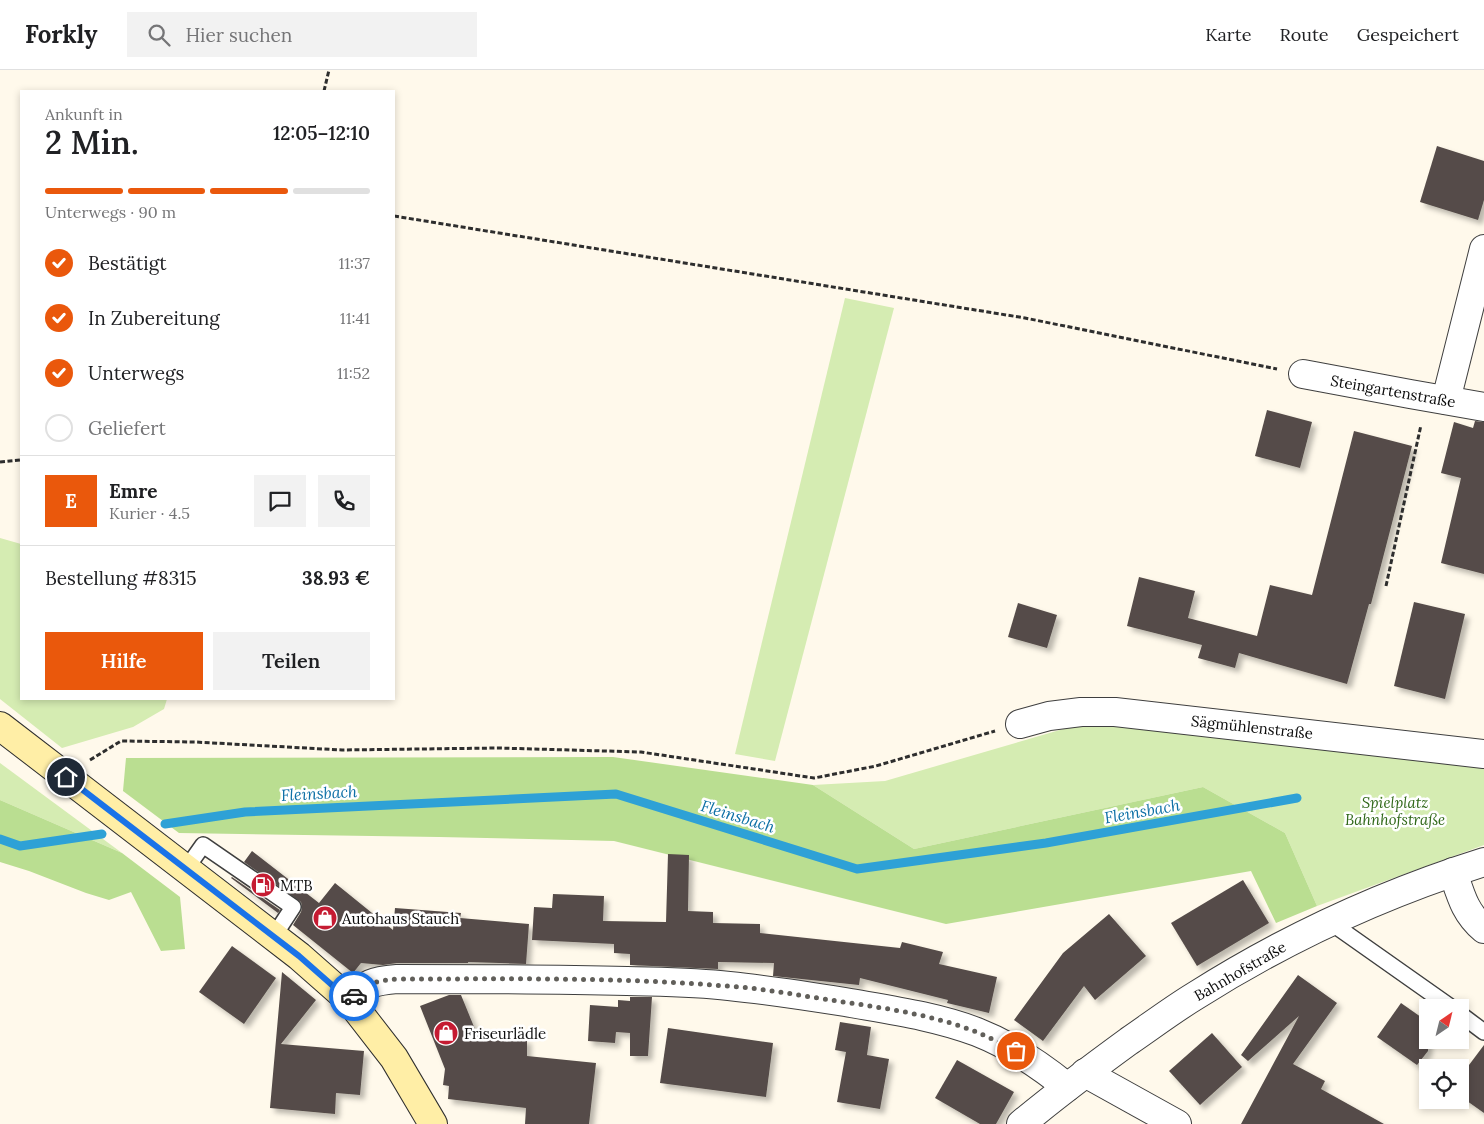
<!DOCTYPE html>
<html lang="de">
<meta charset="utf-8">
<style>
body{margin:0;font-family:Lora,serif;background:#f2f2f2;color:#202124;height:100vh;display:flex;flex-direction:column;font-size:19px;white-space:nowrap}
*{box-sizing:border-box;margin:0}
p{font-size:16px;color:#757577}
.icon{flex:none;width:28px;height:28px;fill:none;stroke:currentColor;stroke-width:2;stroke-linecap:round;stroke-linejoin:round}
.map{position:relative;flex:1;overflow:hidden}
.details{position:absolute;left:20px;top:20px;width:375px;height:610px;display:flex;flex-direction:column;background:#fff;border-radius:0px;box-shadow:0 2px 8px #0003}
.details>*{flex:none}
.needle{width:32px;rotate:35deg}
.controls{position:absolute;left:1419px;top:929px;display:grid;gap:10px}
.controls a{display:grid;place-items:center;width:50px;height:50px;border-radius:0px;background:#fff;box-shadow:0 2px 8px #0003;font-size:25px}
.pin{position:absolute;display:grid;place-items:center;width:42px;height:42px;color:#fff;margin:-21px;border:2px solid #fff;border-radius:50%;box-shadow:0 1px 5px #0007}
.courier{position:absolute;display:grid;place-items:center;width:50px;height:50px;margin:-25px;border:4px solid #1a73e8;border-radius:50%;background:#fff;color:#222;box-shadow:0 1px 6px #0007}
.summary em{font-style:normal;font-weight:600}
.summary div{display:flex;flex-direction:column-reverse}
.summary{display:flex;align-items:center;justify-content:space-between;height:85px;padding:0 25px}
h1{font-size:32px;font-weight:600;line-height:38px}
.bar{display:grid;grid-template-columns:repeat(4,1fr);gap:8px 5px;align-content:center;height:60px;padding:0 25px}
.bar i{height:6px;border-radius:4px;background:#e0e0e0}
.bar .current{background:#ea580c}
.bar p{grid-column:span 4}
.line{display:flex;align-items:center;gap:12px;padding:0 25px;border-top:1px solid #e0e0e0}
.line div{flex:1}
.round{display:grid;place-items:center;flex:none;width:52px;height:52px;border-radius:0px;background:#f2f2f2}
ol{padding:0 25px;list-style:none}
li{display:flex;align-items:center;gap:15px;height:55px}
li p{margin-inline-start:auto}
li .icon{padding:5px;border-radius:50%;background:#ea580c;color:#fff;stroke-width:4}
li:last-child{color:#757577}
li i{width:28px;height:28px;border:2px solid #e0e0e0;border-radius:50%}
.cta{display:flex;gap:10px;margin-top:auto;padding:10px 25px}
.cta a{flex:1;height:58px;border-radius:0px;background:#ea580c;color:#fff;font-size:20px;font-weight:600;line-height:58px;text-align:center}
.cta a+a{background:#f2f2f2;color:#202124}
header{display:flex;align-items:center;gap:30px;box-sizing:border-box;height:70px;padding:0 25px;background:#fff;border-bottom:1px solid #e0e0e0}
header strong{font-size:24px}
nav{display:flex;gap:28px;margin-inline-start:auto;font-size:18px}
.search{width:350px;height:45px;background:#f2f2f2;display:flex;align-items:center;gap:12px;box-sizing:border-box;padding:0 18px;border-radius:0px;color:#757577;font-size:19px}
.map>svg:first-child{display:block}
</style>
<header>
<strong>Forkly</strong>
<div class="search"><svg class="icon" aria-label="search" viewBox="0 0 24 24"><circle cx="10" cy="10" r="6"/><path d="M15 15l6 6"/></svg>Hier suchen</div>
<nav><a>Karte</a><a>Route</a><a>Gespeichert</a></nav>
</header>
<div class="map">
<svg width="1484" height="1054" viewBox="0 0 1484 1054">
<defs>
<filter id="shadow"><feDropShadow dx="4.5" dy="4.5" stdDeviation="2.5" flood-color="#0004"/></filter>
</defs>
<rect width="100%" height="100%" fill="#fff9eb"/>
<g fill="#d5ecb2">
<polygon points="845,228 894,238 775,691 735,684"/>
<polygon points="0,468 21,474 21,629 167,629 164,639 133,657 62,678 0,629"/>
<polygon points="1101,648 1484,693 1484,775 1317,836 1285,763 1203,717 914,779 813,715 885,711"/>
<polygon points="0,693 122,783 0,730"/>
</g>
<g fill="#bade91">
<polygon points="613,687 813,715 914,779 1203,717 1285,763 1317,836 1276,853 1251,801 946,854 614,771 439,767 179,763 123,721 126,688"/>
<polygon points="0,730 122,783 180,827 185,879 161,881 131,822 109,830 86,823 29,801 0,792"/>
</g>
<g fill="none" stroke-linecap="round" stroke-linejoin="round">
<g stroke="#2ea1d6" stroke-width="9">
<polyline points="165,754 245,742 616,724 857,799 1046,773 1297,728"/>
<polyline points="0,769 20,776 102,764"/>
</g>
</g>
<g fill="#554c48" filter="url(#shadow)">
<polygon points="1437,76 1484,91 1484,130 1478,150 1420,132"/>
<polygon points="1267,340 1312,352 1300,398 1255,386"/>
<polygon points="1475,351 1484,352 1484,504 1441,493 1461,408 1441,403 1454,352 1473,358"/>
<polygon points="1354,361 1412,376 1371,534 1369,534 1347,614 1239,583 1235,598 1198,588 1202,575 1127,556 1139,507 1195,521 1188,548 1257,566 1270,515 1312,525"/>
<polygon points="1414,532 1465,544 1445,629 1394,616"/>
<polygon points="1018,533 1057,545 1047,578 1008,567"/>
<polygon points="252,781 319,833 335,813 393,860 395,838 461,843 460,848 529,854 526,894 468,892 468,893 397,893 383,895 361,893 353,903 293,855 301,842 302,837 301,832 244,792"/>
<polygon points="668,784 689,785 688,841 713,842 713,853 760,854 760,863 900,878 902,872 943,882 939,894 997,907 989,943 947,933 948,930 860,908 859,915 773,906 774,893 718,892 718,899 630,895 630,884 614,883 614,874 532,870 534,837 552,838 553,824 604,826 603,851 666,852"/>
<polygon points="232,807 280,840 278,843 231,808"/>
<polygon points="1243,810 1269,853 1197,896 1171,853"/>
<polygon points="1109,844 1146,886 1095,930 1084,916 1043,971 1014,950 1063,883"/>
<polygon points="232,876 276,908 244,954 199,922"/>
<polygon points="282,902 316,930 281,974 364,981 360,1025 336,1023 335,1044 270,1038"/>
<polygon points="1298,905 1337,933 1293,994 1325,1011 1321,1019 1384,1054 1241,1054 1299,946 1248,991 1241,985"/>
<polygon points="449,925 461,925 479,969 527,969 527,986 596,993 589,1054 525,1054 526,1038 448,1029 449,1016 443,1015 445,999 420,936"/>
<polygon points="630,927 652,927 648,986 630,986 630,963 616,962 615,973 588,971 590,935 618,937 618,930 630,931"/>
<polygon points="1401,933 1428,952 1428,981 1417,995 1377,967"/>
<polygon points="840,952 871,957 867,985 889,989 880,1039 837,1032 846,982 835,980"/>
<polygon points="668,958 773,973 766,1027 660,1013"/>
<polygon points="1212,963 1242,997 1200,1035 1169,1001"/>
<polygon points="1484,975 1484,1043 1460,1026 1460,1007"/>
<polygon points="957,990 1014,1022 996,1054 980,1054 935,1028"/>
</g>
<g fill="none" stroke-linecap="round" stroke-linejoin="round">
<defs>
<g id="service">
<polyline points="186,799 203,775 293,837 274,866"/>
<polyline points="1330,852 1452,938"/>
<polyline points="1460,944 1484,962"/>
</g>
<g id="minor">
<polyline points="1303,304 1410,324 1484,337"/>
<polyline points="1446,330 1484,179"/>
<polyline points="1020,654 1049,646 1081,642 1115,642 1484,684"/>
<path d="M1453,802c8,24 12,41 31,57"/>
<path d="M349,930c18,-17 24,-19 48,-21 77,0 154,0 230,2 34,1 68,1 102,5 39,4 78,10 116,16 45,8 90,14 132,30 33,13 63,33 90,55"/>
<polyline points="1085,1003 1177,1054"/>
</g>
<path id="tertiary" d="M1021,1054c35,-29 71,-56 108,-83 22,-15 43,-31 66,-45 90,-57 187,-102 289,-134"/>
<polyline id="secondary" points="0,656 299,886 349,930 394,988 433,1054"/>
</defs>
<use href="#service" stroke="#3f3f3f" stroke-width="18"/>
<use href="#minor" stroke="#3f3f3f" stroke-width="30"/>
<use href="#tertiary" stroke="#3f3f3f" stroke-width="30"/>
<use href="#secondary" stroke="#2e2e2e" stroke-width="30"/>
<g stroke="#2e2e2e" stroke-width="3" stroke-dasharray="5 2.5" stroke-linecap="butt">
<polyline points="324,21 329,0"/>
<polyline points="394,146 1025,248 1277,299"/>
<polyline points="0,392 21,390"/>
<polyline points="1386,516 1421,355"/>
<polyline points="90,690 121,671 195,672 342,680 498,678 641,682 814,708 876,696 995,661"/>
</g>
<use href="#service" stroke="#fff" stroke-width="15"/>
<use href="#minor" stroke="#fff" stroke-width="28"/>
<use href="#tertiary" stroke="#fff" stroke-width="28"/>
<use href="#secondary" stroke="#ffeea6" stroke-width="28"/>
</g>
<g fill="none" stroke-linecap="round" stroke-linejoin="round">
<path stroke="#615f5a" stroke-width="5" stroke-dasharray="0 9" d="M354,926c14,-14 24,-15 43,-17 110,0 220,-2 329,7 33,2 65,8 98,13 51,8 106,14 155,34 12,5 25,12 37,18"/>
<polyline stroke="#1a73e8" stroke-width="6" points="66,707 299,886 349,930 354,926"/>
</g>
<defs>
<symbol id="fuel-disc" viewBox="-11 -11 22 22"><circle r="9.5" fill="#c51b32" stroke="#fff"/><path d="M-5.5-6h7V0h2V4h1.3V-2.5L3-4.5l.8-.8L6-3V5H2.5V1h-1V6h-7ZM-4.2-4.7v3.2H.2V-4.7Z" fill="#fff"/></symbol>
<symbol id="shop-disc" viewBox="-11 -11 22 22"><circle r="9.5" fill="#c51b32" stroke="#fff"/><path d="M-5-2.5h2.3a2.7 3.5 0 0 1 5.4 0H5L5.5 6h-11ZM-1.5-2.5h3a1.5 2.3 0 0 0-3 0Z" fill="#fff"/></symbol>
</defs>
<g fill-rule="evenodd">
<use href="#fuel-disc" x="249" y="801" width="28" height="28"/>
<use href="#shop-disc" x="311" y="834" width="28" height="28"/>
<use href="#shop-disc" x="432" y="949" width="28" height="28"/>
</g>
<g text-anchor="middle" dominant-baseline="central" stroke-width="5" stroke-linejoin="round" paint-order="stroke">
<g font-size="15" fill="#0c0c0c" stroke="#fff">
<text transform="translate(1393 321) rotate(10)">Steingartenstraße</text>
<text transform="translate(1252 657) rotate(6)">Sägmühlenstraße</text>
<text transform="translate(1240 901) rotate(-30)">Bahnhofstraße</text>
</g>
<g font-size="15" font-style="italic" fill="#306819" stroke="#fff">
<text x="1395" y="732">Spielplatz<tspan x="1395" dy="17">Bahnhofstraße</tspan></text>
</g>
<g font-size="15" fill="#0c0c0c" stroke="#fff" text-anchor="start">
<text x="280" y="815">MTB</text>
<text x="342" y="848">Autohaus Stauch</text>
<text x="464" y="963">Friseurlädle</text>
</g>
<g font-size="16" font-style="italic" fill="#0e70a6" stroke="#fff">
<text transform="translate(319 723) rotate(-3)">Fleinsbach</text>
<text transform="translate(1142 741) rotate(-10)">Fleinsbach</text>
<text transform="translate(738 746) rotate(17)">Fleinsbach</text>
</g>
</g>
</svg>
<div class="controls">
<a><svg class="needle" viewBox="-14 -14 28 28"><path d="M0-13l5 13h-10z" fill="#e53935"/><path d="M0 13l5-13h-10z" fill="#757577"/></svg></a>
<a><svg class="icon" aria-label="locate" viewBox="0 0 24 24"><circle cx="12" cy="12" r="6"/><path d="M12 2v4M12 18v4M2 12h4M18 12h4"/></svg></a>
</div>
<div class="pin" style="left:1016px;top:981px;background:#ea580c"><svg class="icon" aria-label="bag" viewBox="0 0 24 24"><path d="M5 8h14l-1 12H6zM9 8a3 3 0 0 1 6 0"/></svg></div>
<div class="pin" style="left:66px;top:707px;background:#1f2937"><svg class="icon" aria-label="home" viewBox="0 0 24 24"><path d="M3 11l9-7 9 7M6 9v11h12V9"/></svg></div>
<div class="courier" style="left:354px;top:926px"><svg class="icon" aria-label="car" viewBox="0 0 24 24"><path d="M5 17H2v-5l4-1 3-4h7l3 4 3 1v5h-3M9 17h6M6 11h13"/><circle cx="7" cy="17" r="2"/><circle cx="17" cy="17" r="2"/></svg></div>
<section class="details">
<div class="summary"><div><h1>2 Min.</h1><p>Ankunft in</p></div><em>12:05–12:10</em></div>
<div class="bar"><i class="current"></i><i class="current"></i><i class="current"></i><i></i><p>Unterwegs · 90 m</p></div>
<ol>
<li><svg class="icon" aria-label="check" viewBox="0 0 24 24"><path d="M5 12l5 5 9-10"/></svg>Bestätigt<p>11:37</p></li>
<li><svg class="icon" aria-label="check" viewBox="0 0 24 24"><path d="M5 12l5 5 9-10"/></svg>In Zubereitung<p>11:41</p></li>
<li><svg class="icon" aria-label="check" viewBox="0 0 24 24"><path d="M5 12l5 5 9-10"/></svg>Unterwegs<p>11:52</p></li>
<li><i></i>Geliefert</li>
</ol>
<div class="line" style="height:90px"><b class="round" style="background:#ea580c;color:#fff">E</b><div><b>Emre</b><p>Kurier · 4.5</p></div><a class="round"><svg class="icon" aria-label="chat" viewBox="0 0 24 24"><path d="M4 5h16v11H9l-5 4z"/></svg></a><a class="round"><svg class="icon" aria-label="phone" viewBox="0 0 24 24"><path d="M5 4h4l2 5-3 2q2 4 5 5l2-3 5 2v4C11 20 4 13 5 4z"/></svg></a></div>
<div class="line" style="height:65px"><div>Bestellung #8315</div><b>38.93 €</b></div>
<div class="cta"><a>Hilfe</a><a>Teilen</a></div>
</section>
</div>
